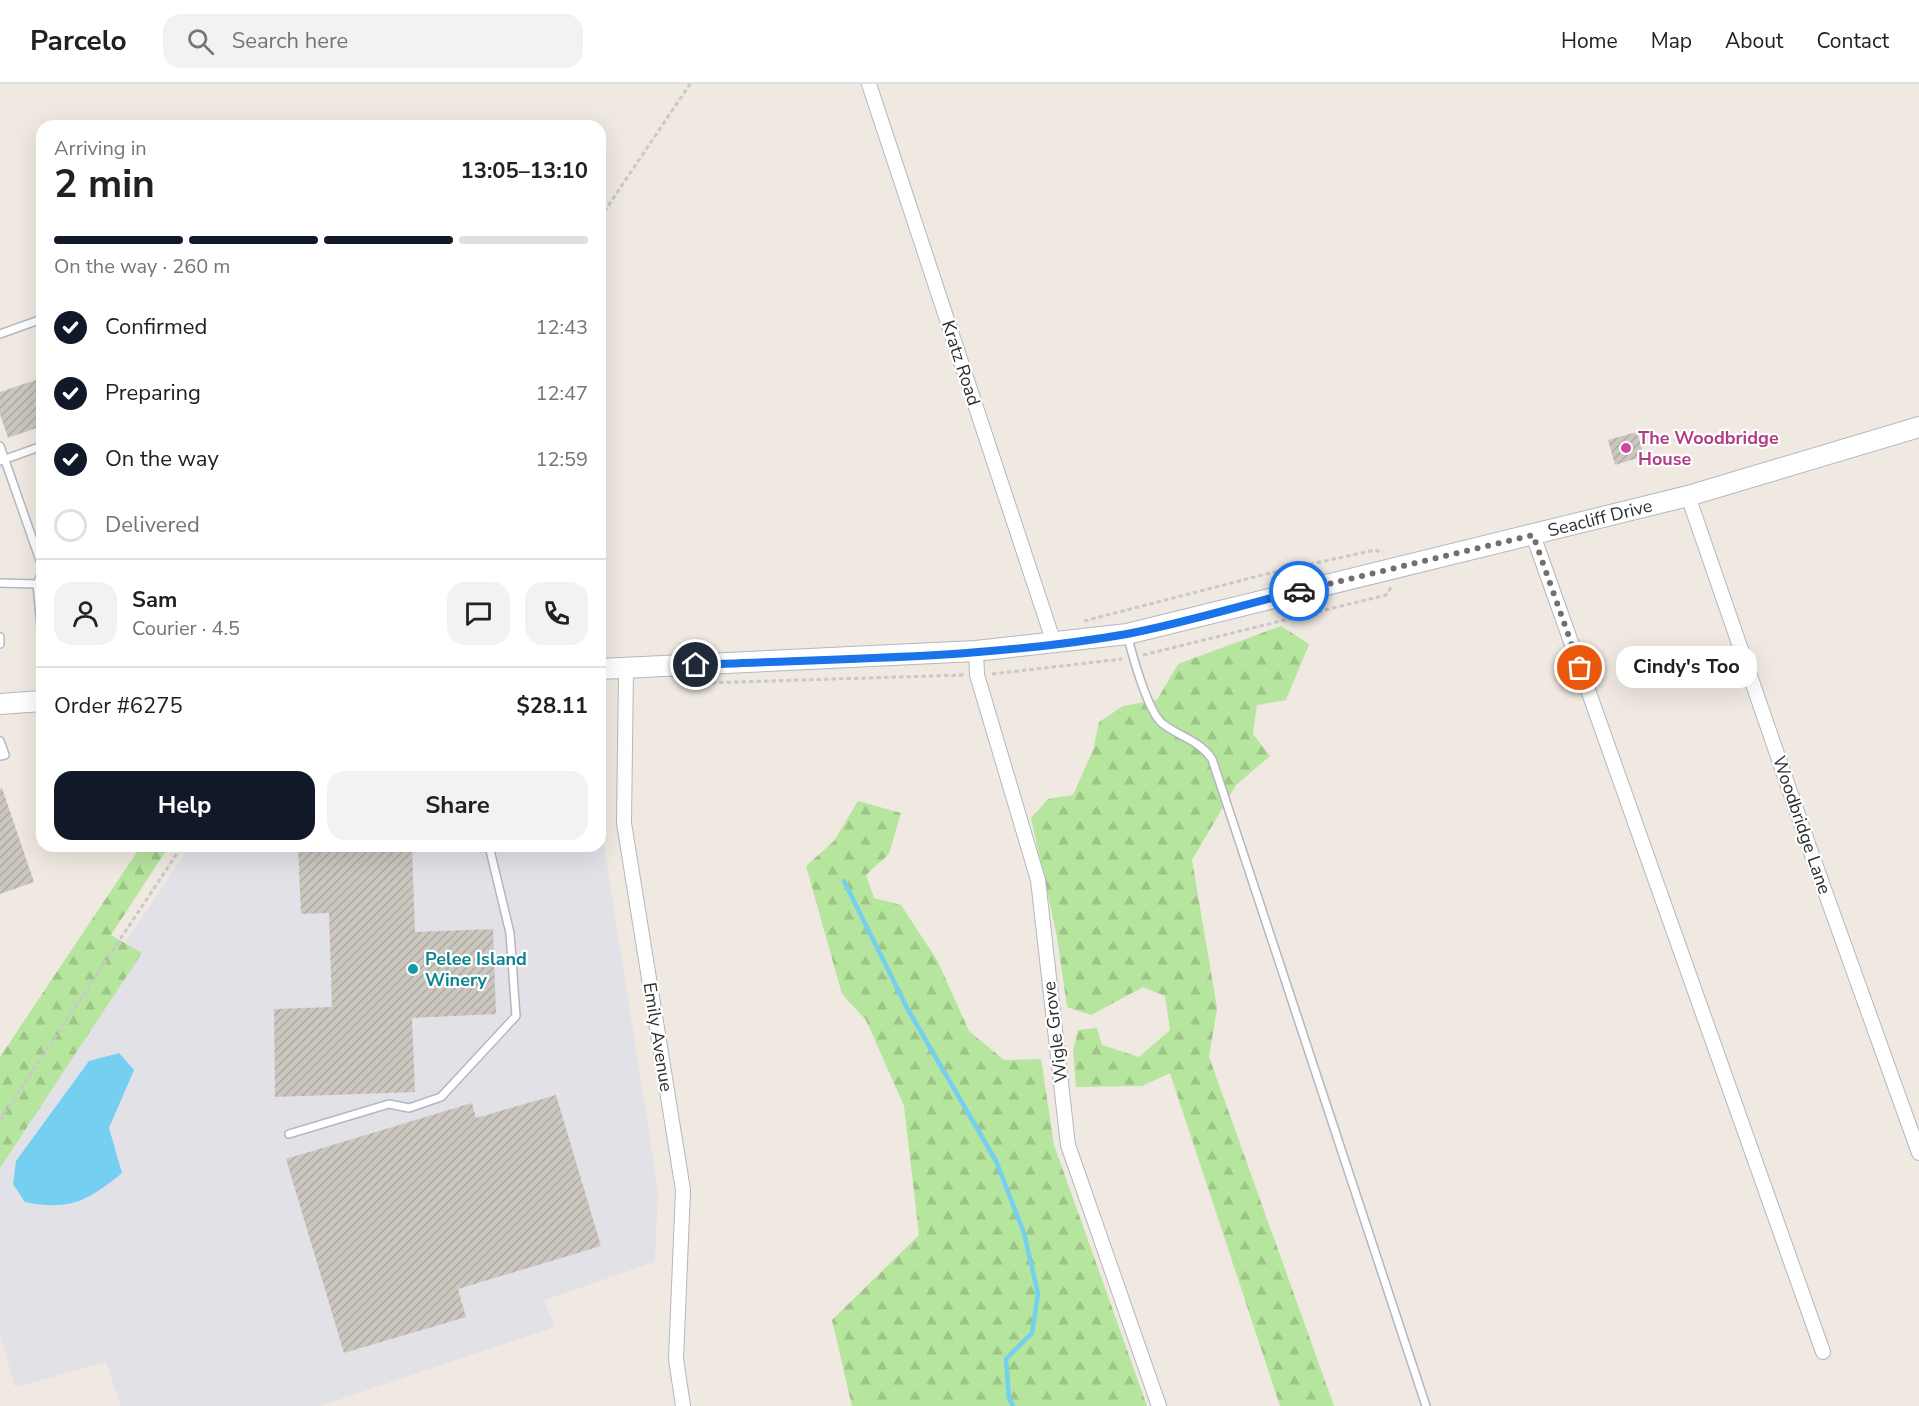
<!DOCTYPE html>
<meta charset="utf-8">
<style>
body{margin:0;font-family:"Nunito Sans",sans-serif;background:#f2f2f2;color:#202124;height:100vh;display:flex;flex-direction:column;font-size:22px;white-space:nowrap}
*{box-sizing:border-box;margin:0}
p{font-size:20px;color:#757577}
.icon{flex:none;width:33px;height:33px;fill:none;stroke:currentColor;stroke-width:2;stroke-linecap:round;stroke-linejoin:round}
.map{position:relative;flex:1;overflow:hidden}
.details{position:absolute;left:36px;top:36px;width:570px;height:732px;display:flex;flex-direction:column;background:#fff;border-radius:18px;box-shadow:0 6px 24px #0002}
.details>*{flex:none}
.pin{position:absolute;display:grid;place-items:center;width:51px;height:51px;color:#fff;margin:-26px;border:3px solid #fff;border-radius:50%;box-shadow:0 2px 6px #0007}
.courier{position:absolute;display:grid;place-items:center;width:60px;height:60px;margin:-30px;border:4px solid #1a73e8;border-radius:50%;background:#fff;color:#222;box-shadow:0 2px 8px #0007}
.bubble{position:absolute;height:42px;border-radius:18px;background:#fff;box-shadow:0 6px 24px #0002;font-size:20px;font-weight:700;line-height:42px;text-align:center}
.headline em{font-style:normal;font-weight:700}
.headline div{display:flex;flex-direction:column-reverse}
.headline{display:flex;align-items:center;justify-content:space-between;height:102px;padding:0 18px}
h1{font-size:39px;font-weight:700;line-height:45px}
.bar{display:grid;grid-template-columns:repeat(4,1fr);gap:9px 6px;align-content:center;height:72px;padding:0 18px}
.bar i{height:8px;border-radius:4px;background:#e0e0e0}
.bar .on{background:#111827}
.bar p{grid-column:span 4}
.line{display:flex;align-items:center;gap:15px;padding:0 18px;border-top:2px solid #e0e0e0}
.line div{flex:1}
.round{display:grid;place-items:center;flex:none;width:63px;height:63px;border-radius:18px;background:#f2f2f2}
ol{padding:0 18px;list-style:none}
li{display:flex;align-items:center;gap:18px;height:66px}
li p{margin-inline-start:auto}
li .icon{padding:6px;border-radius:50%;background:#111827;color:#fff;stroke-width:4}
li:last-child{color:#757577}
li i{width:33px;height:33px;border:3px solid #e0e0e0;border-radius:50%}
.button{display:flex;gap:12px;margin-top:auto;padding:12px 18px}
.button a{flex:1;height:69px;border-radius:18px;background:#111827;color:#fff;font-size:24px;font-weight:700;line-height:69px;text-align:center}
.button a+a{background:#f2f2f2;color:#202124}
header{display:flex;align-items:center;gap:36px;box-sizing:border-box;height:84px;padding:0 30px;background:#fff;border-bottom:2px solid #e0e0e0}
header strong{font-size:28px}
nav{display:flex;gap:33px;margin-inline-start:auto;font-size:21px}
.search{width:420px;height:54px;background:#f2f2f2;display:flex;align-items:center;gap:15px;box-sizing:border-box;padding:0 21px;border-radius:18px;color:#757577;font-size:22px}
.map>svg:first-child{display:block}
</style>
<header>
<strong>Parcelo</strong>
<div class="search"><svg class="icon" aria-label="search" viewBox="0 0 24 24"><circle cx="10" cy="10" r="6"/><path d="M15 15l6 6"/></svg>Search here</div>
<nav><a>Home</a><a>Map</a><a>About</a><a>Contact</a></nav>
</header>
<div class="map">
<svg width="1919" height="1322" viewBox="0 0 1919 1322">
<defs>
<pattern id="forest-firs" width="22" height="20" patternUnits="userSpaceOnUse" patternTransform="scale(1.5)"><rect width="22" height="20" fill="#b6e59e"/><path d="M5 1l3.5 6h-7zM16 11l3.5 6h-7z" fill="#9dc588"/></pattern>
<pattern id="building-hatch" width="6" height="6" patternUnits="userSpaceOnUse" patternTransform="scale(1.5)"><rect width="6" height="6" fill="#cbc7bf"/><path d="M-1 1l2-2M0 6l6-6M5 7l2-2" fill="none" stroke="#afaba4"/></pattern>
</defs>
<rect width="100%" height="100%" fill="#efe9e1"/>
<polygon fill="#e3e1e8" points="600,736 658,1106 655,1178 544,1216 555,1243 320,1322 121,1322 106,1278 15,1303 0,1250 0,1084 142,869 125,859 190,762 600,762"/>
<g fill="url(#forest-firs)">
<polygon points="1281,542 1309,560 1286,616 1257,621 1253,650 1270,672 1236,701 1192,776 1217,924 1209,973 1334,1322 1280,1322 1170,989 1142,1002 1076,1003 1073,967 1078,946 1097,944 1102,961 1139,973 1170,946 1165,912 1143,903 1091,931 1067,923 1057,853 1031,734 1048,715 1073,711 1093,666 1099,638 1123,622 1157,616 1178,580"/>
<polygon points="858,717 901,729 889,770 866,791 874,814 901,821 937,876 969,947 1004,976 1041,975 1054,1061 1147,1322 852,1322 832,1236 919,1151 904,1022 866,936 842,910 806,782 834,757"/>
<polygon points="141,762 169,762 111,851 142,869 0,1084 0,973"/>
</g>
<path fill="#75cff0" d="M119,969l15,17 -25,58 13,45c-35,28 -51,38 -97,29l-12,-18 3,-23 73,-100z"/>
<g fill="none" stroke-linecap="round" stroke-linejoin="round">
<polyline stroke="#75cff0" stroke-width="4.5" points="844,797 907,924 996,1077 1024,1149 1038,1210 1032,1249 1006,1275 1009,1314 1013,1322"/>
</g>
<g fill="url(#building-hatch)">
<polygon points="42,294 42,342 8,354 0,330 0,308"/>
<polygon points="1637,348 1644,372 1615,381 1608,356"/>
<polygon points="2,704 34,798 0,810 0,705"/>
<polygon points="298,762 412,762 415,848 493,845 496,930 412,934 415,1008 275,1013 274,925 332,923 329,829 301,830"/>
<polygon points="556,1011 601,1162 458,1205 466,1233 344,1269 286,1075 472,1019 476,1034"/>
</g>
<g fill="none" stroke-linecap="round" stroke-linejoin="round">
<defs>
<g id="service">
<polyline points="0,250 42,235"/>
<polyline points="0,362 42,482"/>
<polyline points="0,377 42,362"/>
<polyline points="42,488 37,500 42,554"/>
<polyline points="0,499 37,500"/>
<path d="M1127,550c5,20 21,79 36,90 17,13 36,16 49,35l214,647"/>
<polyline points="0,553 0,560"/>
<polyline points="0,657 5,671 0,672"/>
<polyline points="289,1050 389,1020 409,1024 441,1013 516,932 510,849 489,762"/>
</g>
<g id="minor">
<polyline points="869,0 1054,559"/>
<polyline points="1688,412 1813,774 1919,1069"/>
<polyline points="1533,451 1823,1268"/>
<polyline points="976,567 977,591 1038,796 1068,1061 1159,1322"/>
<polyline points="626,585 624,739 683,1106 676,1275 683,1322"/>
</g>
<g id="secondary">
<polyline points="600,585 976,567 1127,550 1688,412 1919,343"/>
<polyline points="0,620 42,617"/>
</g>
</defs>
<use href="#service" stroke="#b4b7c1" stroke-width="10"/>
<use href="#minor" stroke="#b4b7c1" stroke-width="16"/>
<use href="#secondary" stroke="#b4b7c1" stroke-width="22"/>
<g stroke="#c9c9c9" stroke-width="3" stroke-dasharray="4.5 3" stroke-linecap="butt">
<polyline points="600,134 690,0"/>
<polyline points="1084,537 1270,489 1375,466 1383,469"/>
<polyline points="1143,571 1386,511 1392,502"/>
<polyline points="992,590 1122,575"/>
<polyline points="704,599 964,591"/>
<polyline points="0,1036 182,762"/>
</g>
<use href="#service" stroke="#fff" stroke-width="7"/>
<use href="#minor" stroke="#fff" stroke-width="14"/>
<use href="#secondary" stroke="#fff" stroke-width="20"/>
</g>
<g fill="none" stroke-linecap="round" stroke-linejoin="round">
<polyline stroke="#726f6d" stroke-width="6" stroke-dasharray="0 10.8" points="1299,507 1533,451 1580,584"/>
<path stroke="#1a73e8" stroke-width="8" d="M696,581c143,-7 290,-6 431,-31 58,-11 115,-29 172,-43"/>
</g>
<circle fill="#d1479c" stroke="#fff" stroke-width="2" cx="1626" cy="364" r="6"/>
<circle fill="#0f9aa8" stroke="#fff" stroke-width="2" cx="413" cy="885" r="6"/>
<g text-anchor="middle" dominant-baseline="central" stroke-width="4.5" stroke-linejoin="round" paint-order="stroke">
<g font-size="18" fill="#2e2e2e" stroke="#fff">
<text transform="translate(961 279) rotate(72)">Kratz Road</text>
<text transform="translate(1600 434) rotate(-14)">Seacliff Drive</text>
<text transform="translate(1802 741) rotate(71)">Woodbridge Lane</text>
<text transform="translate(1055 948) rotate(-97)">Wigle Grove</text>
<text transform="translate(658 953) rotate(81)">Emily Avenue</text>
</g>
<g font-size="18" font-weight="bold" fill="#b23c85" stroke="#fff" text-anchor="start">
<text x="1638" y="354">The Woodbridge<tspan x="1638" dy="21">House</tspan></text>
</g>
<g font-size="18" font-weight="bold" fill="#0d838f" stroke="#fff" text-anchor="start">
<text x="425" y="875">Pelee Island<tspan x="425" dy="21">Winery</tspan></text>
</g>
</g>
</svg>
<div class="pin" style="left:1580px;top:584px;background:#ea580c"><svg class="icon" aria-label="bag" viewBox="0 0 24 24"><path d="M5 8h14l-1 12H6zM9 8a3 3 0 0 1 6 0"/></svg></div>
<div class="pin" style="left:696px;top:581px;background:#1f2937"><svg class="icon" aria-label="home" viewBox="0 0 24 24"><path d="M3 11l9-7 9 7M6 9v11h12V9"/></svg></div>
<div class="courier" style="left:1299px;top:507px"><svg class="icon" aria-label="car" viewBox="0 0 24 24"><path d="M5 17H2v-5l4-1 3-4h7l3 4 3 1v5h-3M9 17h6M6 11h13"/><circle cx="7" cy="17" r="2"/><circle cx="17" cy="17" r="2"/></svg></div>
<div class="bubble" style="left:1616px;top:562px;width:141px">Cindy's Too</div>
<section class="details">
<div class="headline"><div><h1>2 min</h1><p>Arriving in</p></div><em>13:05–13:10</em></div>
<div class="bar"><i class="on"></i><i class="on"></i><i class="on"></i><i></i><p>On the way · 260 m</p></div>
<ol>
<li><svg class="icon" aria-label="check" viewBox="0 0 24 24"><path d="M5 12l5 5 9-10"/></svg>Confirmed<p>12:43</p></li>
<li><svg class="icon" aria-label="check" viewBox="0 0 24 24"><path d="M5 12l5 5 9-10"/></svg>Preparing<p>12:47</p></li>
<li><svg class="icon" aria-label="check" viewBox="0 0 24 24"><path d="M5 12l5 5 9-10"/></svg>On the way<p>12:59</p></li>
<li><i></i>Delivered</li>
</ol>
<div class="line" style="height:108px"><a class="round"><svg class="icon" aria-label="person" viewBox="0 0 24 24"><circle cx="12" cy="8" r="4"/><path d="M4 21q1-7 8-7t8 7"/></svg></a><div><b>Sam</b><p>Courier · 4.5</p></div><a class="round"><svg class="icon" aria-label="chat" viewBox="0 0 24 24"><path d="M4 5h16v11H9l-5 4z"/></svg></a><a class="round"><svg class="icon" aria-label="phone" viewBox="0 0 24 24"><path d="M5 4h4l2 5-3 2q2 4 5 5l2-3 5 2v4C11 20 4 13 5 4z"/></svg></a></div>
<div class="line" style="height:78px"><div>Order #6275</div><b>$28.11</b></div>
<div class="button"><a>Help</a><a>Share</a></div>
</section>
</div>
